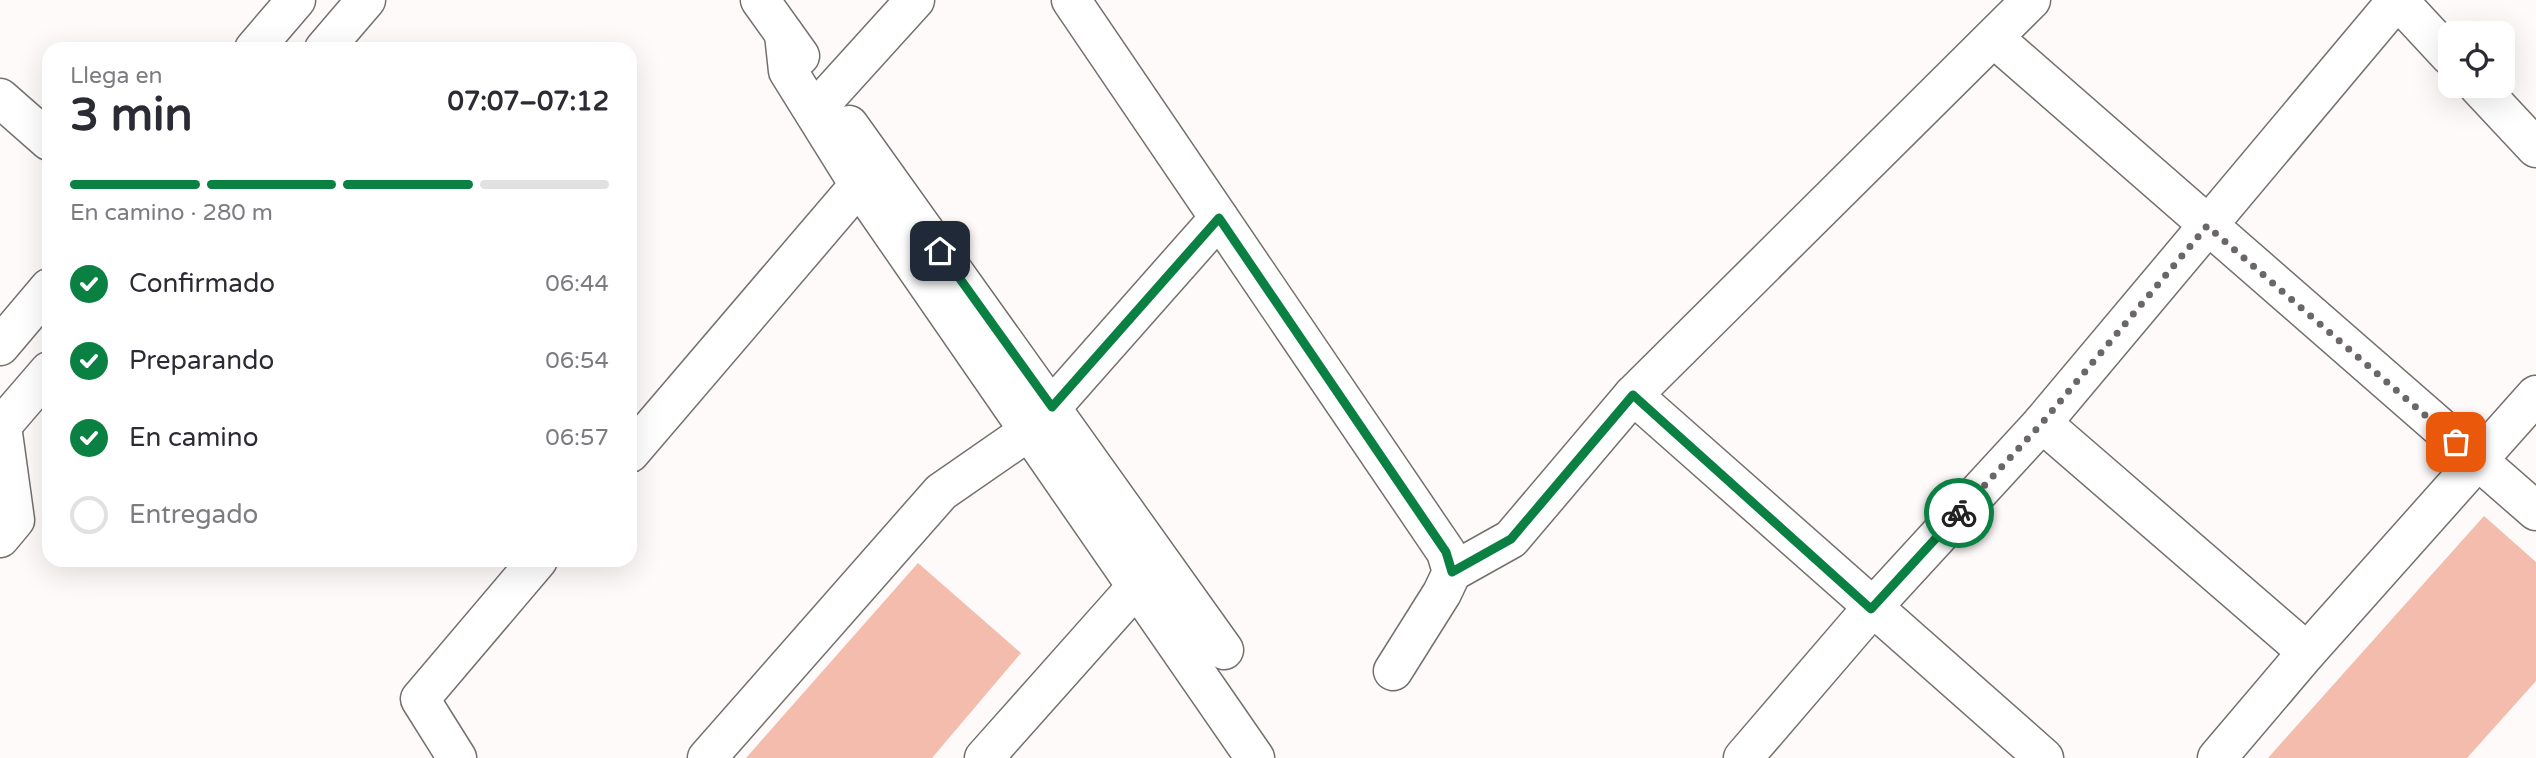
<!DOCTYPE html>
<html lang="es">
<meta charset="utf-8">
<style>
body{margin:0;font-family:"Varela Round",sans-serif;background:#f7f7f7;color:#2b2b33;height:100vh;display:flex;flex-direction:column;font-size:26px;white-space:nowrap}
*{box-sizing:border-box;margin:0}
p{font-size:23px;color:#7c7c81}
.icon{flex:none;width:38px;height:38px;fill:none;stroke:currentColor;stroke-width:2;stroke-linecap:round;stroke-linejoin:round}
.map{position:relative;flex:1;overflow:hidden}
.drawer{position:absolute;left:42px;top:42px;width:595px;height:525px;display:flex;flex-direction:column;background:#fff;border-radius:21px;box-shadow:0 7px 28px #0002}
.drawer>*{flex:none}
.tools{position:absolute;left:2438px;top:21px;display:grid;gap:14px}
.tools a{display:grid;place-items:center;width:77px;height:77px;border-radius:14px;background:#fff;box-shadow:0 7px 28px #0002;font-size:35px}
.pin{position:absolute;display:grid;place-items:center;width:60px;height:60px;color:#fff;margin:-30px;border-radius:14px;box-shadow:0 4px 10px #0006}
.courier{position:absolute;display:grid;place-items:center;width:70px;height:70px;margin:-35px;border:5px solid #0b8043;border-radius:50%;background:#fff;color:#222;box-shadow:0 2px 9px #0007}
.headline em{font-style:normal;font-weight:800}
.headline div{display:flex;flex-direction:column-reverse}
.headline{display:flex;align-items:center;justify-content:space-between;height:119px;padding:0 28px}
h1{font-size:46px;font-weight:800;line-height:52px}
.bar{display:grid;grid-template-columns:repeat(4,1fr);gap:10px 7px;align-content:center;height:84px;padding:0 28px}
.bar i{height:9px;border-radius:5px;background:#e1e1e2}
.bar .active{background:#0b8043}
.bar p{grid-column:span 4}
ol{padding:0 28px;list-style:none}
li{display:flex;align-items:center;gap:21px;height:77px}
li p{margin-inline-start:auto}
li .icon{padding:7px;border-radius:50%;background:#0b8043;color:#fff;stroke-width:4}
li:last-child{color:#7c7c81}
li i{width:38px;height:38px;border:4px solid #e1e1e2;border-radius:50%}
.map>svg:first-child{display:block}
</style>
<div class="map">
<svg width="2536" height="758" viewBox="0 0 2536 758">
<rect width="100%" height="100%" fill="#fefaf9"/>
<g fill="#f3bcac">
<polygon points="2484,516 2536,562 2536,681 2467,758 2268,758"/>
<polygon points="918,563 1021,653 932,758 746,758"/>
</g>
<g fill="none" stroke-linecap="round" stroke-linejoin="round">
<defs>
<g id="minor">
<polyline points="760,0 800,56"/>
<polyline points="1071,0 1446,552 1452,572 1442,593 1393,671"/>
<polyline points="2398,0 2450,56"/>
<polyline points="784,34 788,71 859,185 1255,758"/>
<polyline points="1995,39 2536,511"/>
<polyline points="2478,86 2536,148"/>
<polyline points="828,96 915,0"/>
<polyline points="0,98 49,141"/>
<polyline points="849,125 1224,650"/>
<polyline points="1633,395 2044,758"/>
<polyline points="1052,407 1219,218"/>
<polyline points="2042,423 2307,652"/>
<polyline points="630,453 859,185"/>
<polyline points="0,538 15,520 2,426"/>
<polyline points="1452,572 1511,539 1633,395 2031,0"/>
<polyline points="457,758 420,699 538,560"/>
<polyline points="707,758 941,492 1029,431"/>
<polyline points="984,758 1137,586"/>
<polyline points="1743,758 1871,609 2042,423 2397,0"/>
<polyline points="2217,758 2307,652 2536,395"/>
</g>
<g id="highway">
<polyline points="254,49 296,0"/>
<polyline points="324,49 366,0"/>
<polyline points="0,346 49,288"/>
<polyline points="0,428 49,371"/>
</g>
</defs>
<use href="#minor" stroke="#74706e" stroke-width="41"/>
<use href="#highway" stroke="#74706e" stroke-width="41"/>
<use href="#minor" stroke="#fff" stroke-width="38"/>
<use href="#highway" stroke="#fff" stroke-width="38"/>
</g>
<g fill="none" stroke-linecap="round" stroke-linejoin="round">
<polyline stroke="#6a6766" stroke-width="7" stroke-dasharray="0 12.6" points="1959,513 2042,423 2207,226 2456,442"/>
<polyline stroke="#0b8043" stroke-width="9" points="940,251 1052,407 1219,218 1446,552 1452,572 1511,539 1633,395 1871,609 1959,513"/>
</g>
</svg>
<div class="tools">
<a><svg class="icon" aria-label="locate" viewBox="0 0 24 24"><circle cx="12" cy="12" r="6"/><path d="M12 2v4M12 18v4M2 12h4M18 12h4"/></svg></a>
</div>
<div class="pin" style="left:2456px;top:442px;background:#ea580c"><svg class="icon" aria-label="bag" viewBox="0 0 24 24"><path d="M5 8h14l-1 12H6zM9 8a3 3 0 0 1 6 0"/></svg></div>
<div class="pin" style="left:940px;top:251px;background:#1f2937"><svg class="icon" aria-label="home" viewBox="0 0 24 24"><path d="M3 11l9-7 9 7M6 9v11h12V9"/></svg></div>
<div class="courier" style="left:1959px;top:513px"><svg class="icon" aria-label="bike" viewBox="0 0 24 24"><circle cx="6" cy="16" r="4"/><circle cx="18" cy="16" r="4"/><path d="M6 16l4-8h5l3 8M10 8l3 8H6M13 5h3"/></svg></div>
<section class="drawer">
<div class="headline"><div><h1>3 min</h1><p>Llega en</p></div><em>07:07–07:12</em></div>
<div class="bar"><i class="active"></i><i class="active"></i><i class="active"></i><i></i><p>En camino · 280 m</p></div>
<ol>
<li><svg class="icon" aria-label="check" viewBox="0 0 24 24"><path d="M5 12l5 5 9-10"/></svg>Confirmado<p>06:44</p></li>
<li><svg class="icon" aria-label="check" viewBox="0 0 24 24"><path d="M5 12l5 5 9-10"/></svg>Preparando<p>06:54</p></li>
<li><svg class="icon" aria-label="check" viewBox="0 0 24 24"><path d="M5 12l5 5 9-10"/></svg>En camino<p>06:57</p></li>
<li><i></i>Entregado</li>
</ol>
</section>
</div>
